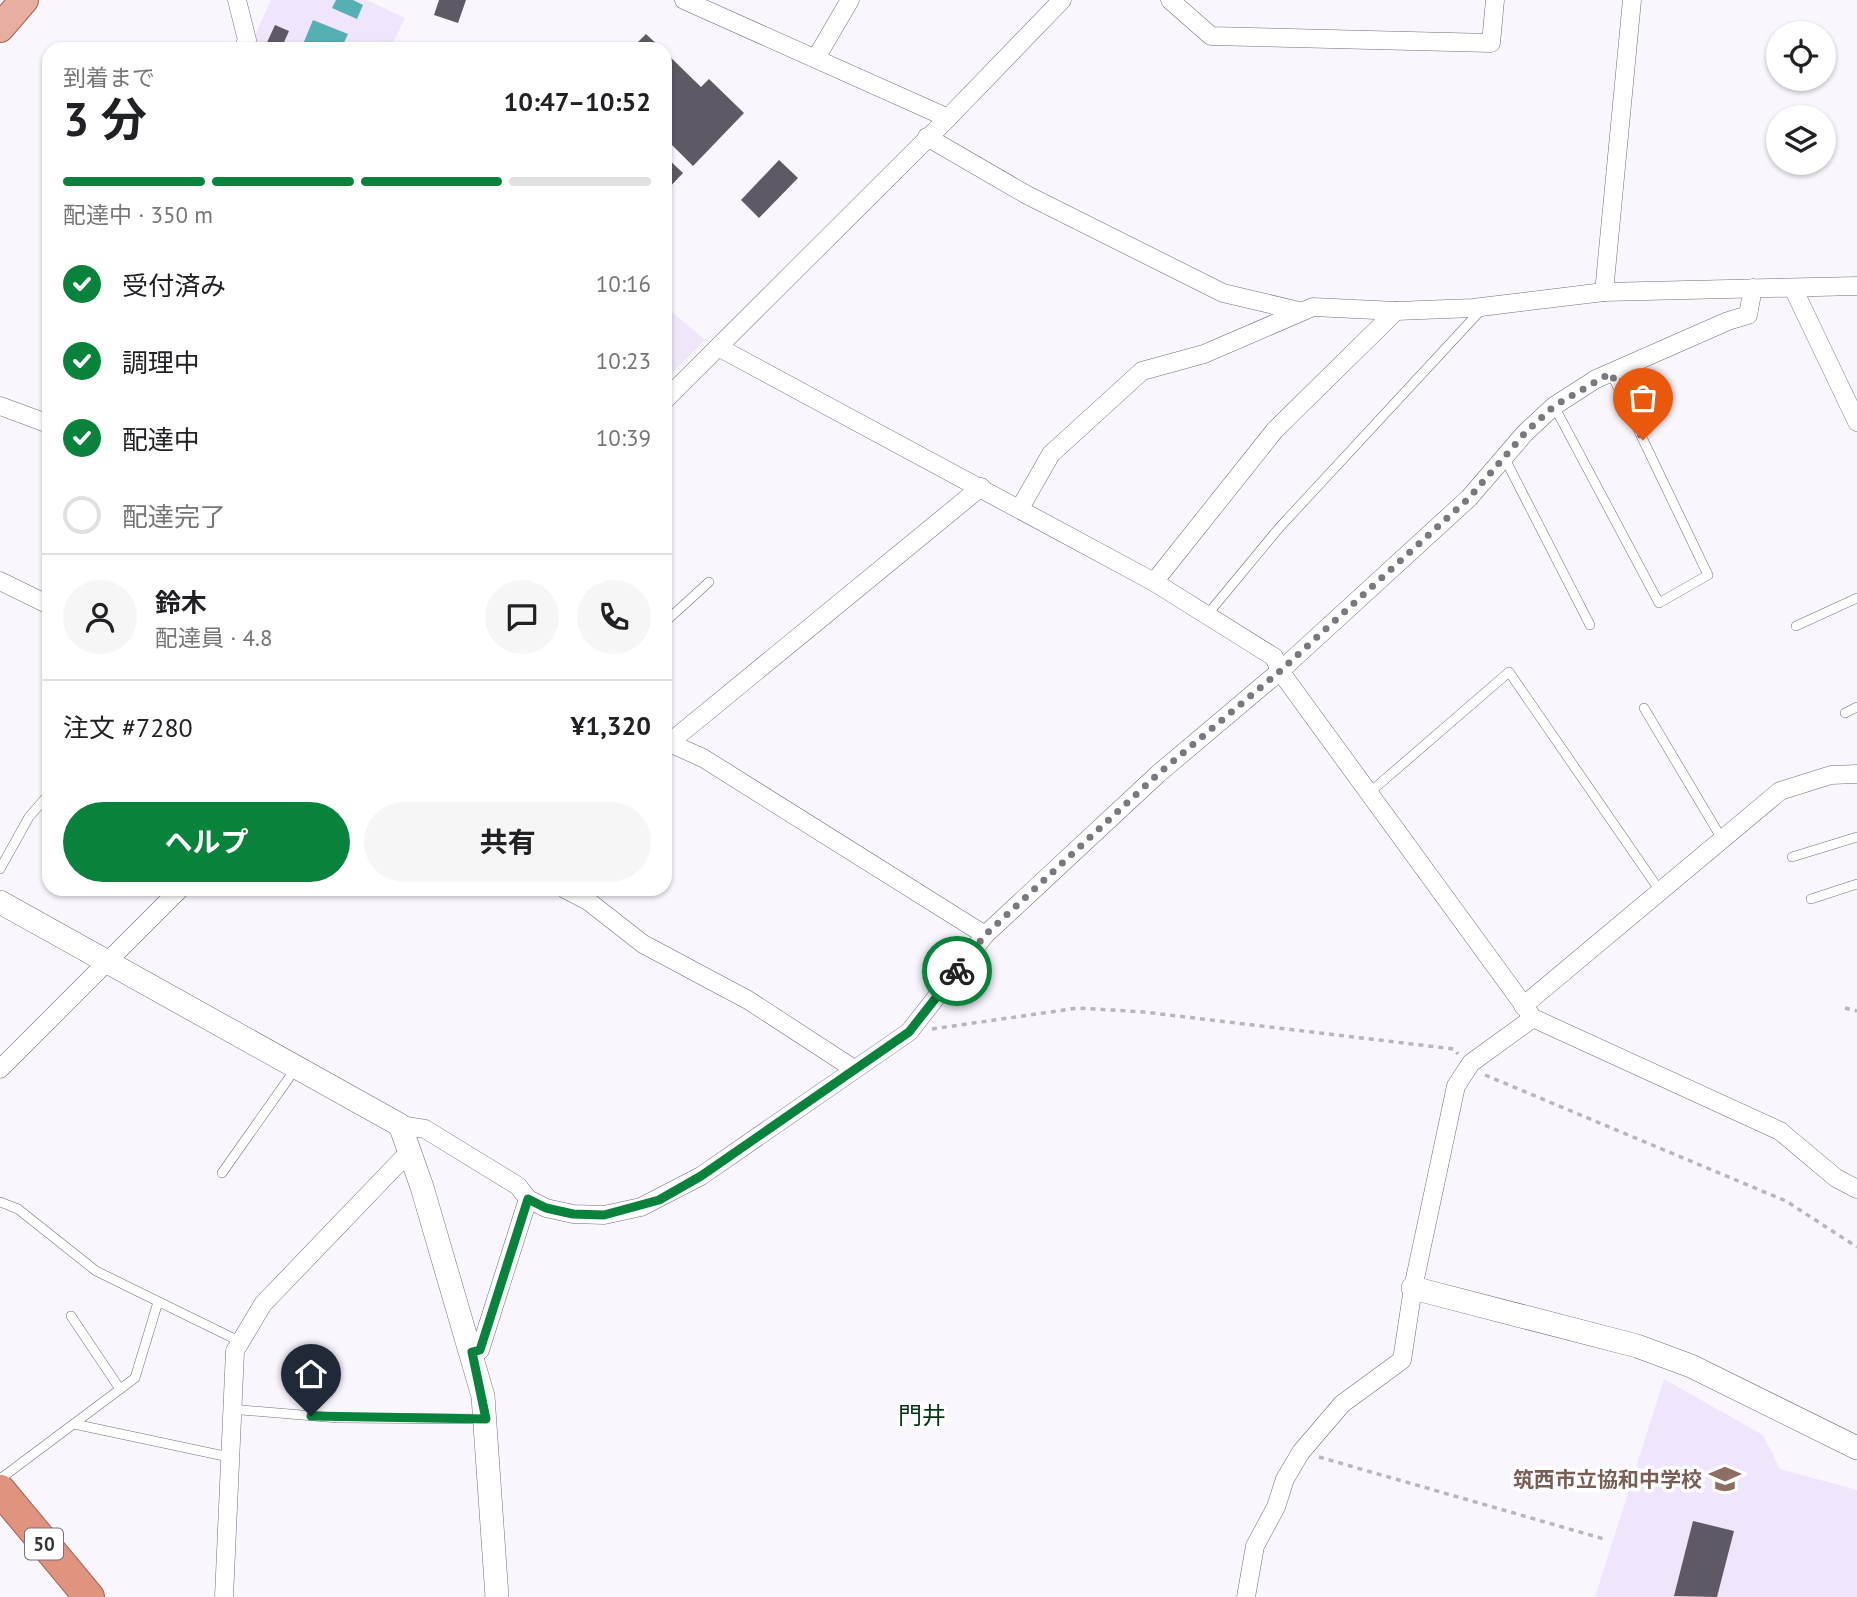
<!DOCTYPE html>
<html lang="ja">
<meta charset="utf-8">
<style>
body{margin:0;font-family:"PT Sans","Noto Sans JP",sans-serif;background:#f6f6f6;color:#202124;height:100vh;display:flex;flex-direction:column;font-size:26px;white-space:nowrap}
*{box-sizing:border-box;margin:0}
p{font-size:23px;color:#757577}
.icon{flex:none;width:38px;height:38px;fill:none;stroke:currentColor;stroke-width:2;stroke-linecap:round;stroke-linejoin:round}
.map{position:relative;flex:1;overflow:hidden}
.sheet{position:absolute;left:42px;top:42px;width:630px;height:854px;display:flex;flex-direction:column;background:#fff;border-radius:21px;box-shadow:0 2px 5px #0004}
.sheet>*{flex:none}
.fabs{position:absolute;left:1766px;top:21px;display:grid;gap:14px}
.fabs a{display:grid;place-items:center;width:70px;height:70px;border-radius:50%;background:#fff;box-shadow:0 2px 5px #0004;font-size:35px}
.pin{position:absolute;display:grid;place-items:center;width:60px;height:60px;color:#fff;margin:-72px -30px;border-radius:50% 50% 50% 0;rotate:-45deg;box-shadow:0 0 7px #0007}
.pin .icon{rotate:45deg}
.courier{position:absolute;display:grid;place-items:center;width:70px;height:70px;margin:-35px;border:5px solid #09833c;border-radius:50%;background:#fff;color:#222;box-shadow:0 2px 9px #0007}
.summary em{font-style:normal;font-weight:700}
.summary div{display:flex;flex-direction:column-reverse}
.summary{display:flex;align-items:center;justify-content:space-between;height:119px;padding:0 21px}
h1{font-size:46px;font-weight:700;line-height:52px}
.bar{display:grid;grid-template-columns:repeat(4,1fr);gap:10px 7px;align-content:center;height:84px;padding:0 21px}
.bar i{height:9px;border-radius:5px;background:#e0e0e0}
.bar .selected{background:#09833c}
.bar p{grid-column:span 4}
.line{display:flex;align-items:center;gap:18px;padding:0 21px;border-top:2px solid #e0e0e0}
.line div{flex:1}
.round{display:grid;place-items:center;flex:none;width:74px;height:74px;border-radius:37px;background:#f6f6f6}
ol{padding:0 21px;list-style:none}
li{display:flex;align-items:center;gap:21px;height:77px}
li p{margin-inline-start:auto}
li .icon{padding:7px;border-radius:50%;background:#09833c;color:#fff;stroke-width:4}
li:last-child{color:#757577}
li i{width:38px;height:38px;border:4px solid #e0e0e0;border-radius:50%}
.primary-button{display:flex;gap:14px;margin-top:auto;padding:14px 21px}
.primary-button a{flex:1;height:80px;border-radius:42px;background:#09833c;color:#fff;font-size:28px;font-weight:700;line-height:80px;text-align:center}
.primary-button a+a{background:#f6f6f6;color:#202124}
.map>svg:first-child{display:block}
</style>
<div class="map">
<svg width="1857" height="1597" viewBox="0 0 1857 1597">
<rect width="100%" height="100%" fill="#f9f6fe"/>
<g fill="#efe6fb">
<polygon points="271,0 367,0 405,18 390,49 249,49"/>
<polygon points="665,306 705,340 665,380"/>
<polygon points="1664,1379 1763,1435 1780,1469 1857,1490 1857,1597 1595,1597"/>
</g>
<g fill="#54b0b2">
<polygon points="336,0 353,0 363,5 357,19 332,8"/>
<polygon points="313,20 348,34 341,49 301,49"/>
</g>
<g fill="#5f5965">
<polygon points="439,0 466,0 458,23 434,15"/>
<polygon points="275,25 289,31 281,49 264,49"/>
<polygon points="646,34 662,49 631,49"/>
<polygon points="665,52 701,87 709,79 744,113 693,166 665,138"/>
<polygon points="665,156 683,173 665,192"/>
<polygon points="779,160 798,178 759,218 741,200"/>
<polygon points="1693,1521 1734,1531 1717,1597 1674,1596"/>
</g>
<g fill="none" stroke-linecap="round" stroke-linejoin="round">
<defs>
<g id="service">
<polyline points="1554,406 1659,603 1708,575 1611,373"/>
<polyline points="1504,457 1590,625"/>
<polyline points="1207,615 1279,528 1482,309"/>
<polyline points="665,622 709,582"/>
<polyline points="1796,626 1857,598"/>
<polyline points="1644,708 1722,839"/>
<polyline points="1845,713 1857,707"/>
<polyline points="1369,793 1509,672 1660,891"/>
<polyline points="1792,857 1857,837"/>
<polyline points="0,869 29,817 49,794"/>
<polyline points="1811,899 1857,884"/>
<polyline points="222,1173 296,1068"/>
<polyline points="0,1202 18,1209 96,1271 239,1341"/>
<polyline points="71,1316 120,1389"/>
<polyline points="230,1409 338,1418 484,1419"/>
<polyline points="74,1424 229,1457"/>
<polyline points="0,1479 135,1378 158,1302"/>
</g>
<g id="minor">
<polyline points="237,0 247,40 243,49"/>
<polyline points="684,0 948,118"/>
<polyline points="1170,0 1211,36 1491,43 1495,0"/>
<polyline points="816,58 850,0"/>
<polyline points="927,137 1027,195 1223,293 1299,311"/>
<polyline points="1793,288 1857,422"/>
<polyline points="1604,292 1632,0"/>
<polyline points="718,347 1154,582 1274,657 1280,671 1533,1018 1780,1131 1836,1178 1857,1189"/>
<polyline points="665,400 948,118 1062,0"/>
<polyline points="0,406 49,424"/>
<polyline points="1020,508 1051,454 1142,371 1204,354 1313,307 1396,311 1473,308 1604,292 1857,286"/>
<polyline points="0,581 49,605"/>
<polyline points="1154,582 1275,430 1396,311"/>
<polyline points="665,741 703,758 985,935"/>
<polyline points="669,743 981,487"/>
<polyline points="565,889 588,901 643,944 748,1000 854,1069"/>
<polyline points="1523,1006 1780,791 1831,775 1857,774"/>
<polyline points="0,1069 180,889"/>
<polyline points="400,1125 425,1129 518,1186 528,1199 546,1208 573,1214 604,1215 641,1207 701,1176 909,1032 985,935 1158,774 1280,671 1469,498 1525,433 1554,406 1596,379 1728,321 1748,315 1753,288"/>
<polyline points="472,1352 480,1350 528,1199"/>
<polyline points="224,1597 235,1351 263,1304 410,1151"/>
<polyline points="1246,1597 1255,1546 1276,1507 1285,1479 1301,1452 1342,1404 1402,1360 1413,1288 1456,1086 1471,1063 1533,1018"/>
</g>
<g id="tertiary">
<polyline points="0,902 400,1125 422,1187 483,1396 497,1597"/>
<polyline points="1413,1288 1637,1346 1691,1366 1857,1448"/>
</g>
<polyline id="primary" points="0,28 24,0"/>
<polyline id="trunk" points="0,1490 89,1597"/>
</defs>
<use href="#service" stroke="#736e7a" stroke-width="10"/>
<use href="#minor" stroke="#736e7a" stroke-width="19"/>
<use href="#tertiary" stroke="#736e7a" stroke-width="24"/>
<use href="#primary" stroke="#a06153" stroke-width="30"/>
<use href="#trunk" stroke="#a06153" stroke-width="32"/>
<g stroke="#b8b6bd" stroke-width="3.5" stroke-dasharray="5 5" stroke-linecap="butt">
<polyline points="1845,1008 1857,1011"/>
<polyline points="932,1029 1078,1008 1144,1012 1454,1049 1458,1054"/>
<polyline points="1485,1075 1786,1201 1857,1247"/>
<polyline points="1319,1457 1604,1539"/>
</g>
<use href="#service" stroke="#fff" stroke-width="9"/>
<use href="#minor" stroke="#fff" stroke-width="18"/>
<use href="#tertiary" stroke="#fff" stroke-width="23"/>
<use href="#primary" stroke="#e8afa0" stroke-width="28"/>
<use href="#trunk" stroke="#e09480" stroke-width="30"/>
</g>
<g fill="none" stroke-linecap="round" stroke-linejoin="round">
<polyline stroke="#7a787e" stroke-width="7" stroke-dasharray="0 12.6" points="957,971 985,935 1158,774 1280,671 1469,498 1525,433 1554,406 1611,373 1643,440"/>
<polyline stroke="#09833c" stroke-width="9" points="311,1416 486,1419 472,1352 480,1350 528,1199 546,1208 573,1214 604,1215 659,1200 701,1176 909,1032 957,971"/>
</g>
<defs>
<symbol id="school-bare" viewBox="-9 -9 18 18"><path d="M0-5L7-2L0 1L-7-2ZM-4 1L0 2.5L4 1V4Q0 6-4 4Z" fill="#8d6e63" stroke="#fff" stroke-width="2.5" paint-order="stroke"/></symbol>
</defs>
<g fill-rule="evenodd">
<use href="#school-bare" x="1703" y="1457" width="44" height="44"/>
</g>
<g text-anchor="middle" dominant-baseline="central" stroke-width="7" stroke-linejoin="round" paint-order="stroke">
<rect fill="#fff" stroke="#727174" stroke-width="2" x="25" y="1528.5" width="38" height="31" rx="5"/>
<g font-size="19" font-weight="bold" fill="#363439">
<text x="44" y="1544">50</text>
</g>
<g font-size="21" font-weight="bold" fill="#785e54" stroke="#fff" text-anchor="end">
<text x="1702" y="1479">筑西市立協和中学校</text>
</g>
<g font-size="24" fill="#003412" stroke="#fff">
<text x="922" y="1415">門井</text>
</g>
</g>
</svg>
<div class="fabs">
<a><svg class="icon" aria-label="locate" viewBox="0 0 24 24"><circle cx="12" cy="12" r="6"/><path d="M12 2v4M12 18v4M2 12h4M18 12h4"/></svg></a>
<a><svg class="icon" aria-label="layers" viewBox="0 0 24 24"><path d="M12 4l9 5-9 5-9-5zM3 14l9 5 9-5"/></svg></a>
</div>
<div class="pin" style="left:1643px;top:440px;background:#ea580c"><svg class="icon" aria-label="bag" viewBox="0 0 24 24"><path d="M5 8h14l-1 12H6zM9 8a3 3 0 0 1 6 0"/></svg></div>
<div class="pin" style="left:311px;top:1416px;background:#1f2937"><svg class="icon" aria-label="home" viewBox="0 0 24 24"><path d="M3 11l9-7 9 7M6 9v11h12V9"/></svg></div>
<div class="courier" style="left:957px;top:971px"><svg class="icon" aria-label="bike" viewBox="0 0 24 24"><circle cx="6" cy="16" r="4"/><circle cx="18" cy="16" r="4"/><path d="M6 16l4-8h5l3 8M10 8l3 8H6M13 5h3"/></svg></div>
<section class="sheet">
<div class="summary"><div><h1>3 分</h1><p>到着まで</p></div><em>10:47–10:52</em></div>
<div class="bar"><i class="selected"></i><i class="selected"></i><i class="selected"></i><i></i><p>配達中 · 350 m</p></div>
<ol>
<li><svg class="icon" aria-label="check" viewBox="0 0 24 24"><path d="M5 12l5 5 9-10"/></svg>受付済み<p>10:16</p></li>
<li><svg class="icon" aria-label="check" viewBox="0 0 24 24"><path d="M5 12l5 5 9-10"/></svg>調理中<p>10:23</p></li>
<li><svg class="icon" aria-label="check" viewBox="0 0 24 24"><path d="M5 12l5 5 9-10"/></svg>配達中<p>10:39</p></li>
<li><i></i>配達完了</li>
</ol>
<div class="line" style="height:126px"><a class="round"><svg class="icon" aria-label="person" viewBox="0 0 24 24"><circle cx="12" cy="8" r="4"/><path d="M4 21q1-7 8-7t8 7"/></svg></a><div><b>鈴木</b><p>配達員 · 4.8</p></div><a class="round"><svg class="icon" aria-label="chat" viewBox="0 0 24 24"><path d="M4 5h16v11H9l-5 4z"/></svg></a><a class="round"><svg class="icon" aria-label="phone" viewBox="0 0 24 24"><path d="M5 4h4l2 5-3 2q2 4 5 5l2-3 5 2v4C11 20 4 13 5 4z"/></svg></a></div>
<div class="line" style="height:91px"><div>注文 #7280</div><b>¥1,320</b></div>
<div class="primary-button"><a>ヘルプ</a><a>共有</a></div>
</section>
</div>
